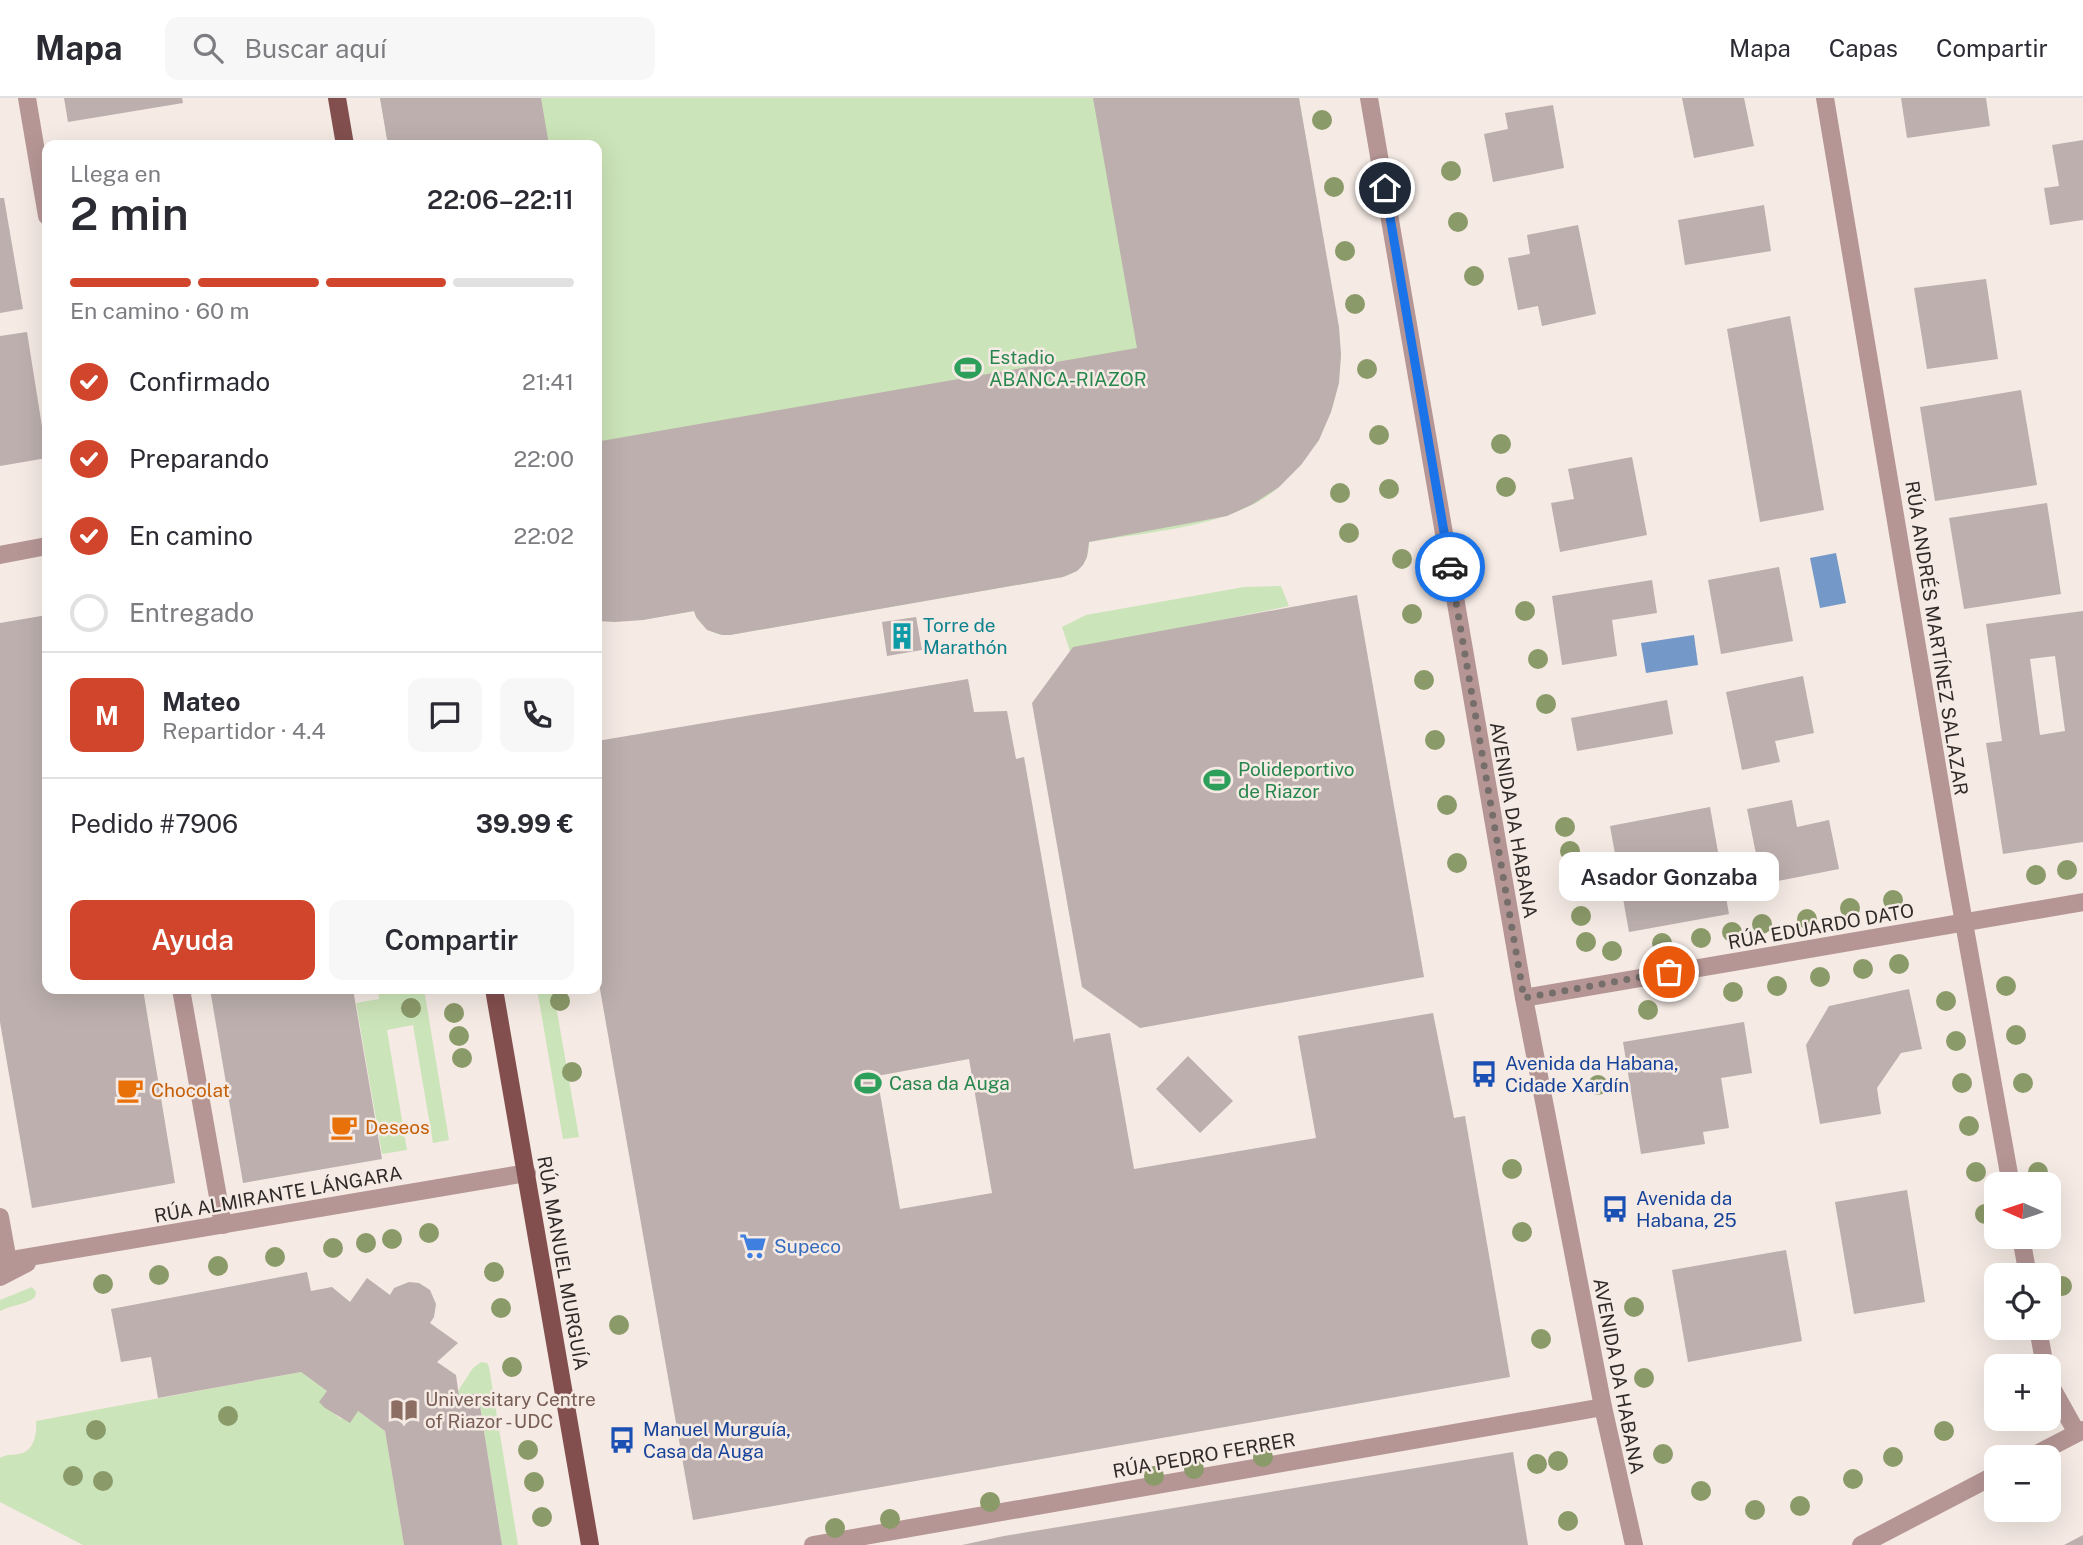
<!DOCTYPE html>
<html lang="es">
<meta charset="utf-8">
<style>
body{margin:0;font-family:"Public Sans",sans-serif;background:#f7f7f7;color:#2b2b33;height:100vh;display:flex;flex-direction:column;font-size:26px;white-space:nowrap}
*{box-sizing:border-box;margin:0}
p{font-size:23px;color:#7c7c81}
.icon{flex:none;width:38px;height:38px;fill:none;stroke:currentColor;stroke-width:2;stroke-linecap:round;stroke-linejoin:round}
.map{position:relative;flex:1;overflow:hidden}
.side{position:absolute;left:42px;top:42px;width:560px;height:854px;display:flex;flex-direction:column;background:#fff;border-radius:14px;box-shadow:0 7px 28px #0002}
.side>*{flex:none}
.needle{width:46px;rotate:273deg}
.controls{position:absolute;left:1984px;top:1074px;display:grid;gap:14px}
.controls a{display:grid;place-items:center;width:77px;height:77px;border-radius:14px;background:#fff;box-shadow:0 7px 28px #0002;font-size:35px}
.pin{position:absolute;display:grid;place-items:center;width:60px;height:60px;color:#fff;margin:-30px;border:4px solid #fff;border-radius:50%;box-shadow:0 2px 7px #0007}
.courier{position:absolute;display:grid;place-items:center;width:70px;height:70px;margin:-35px;border:5px solid #1a73e8;border-radius:50%;background:#fff;color:#222;box-shadow:0 2px 9px #0007}
.bubble{position:absolute;height:49px;border-radius:14px;background:#fff;box-shadow:0 7px 28px #0002;font-size:23px;font-weight:600;line-height:49px;text-align:center}
.headline em{font-style:normal;font-weight:600}
.headline div{display:flex;flex-direction:column-reverse}
.headline{display:flex;align-items:center;justify-content:space-between;height:119px;padding:0 28px}
h1{font-size:46px;font-weight:600;line-height:52px}
.bar{display:grid;grid-template-columns:repeat(4,1fr);gap:10px 7px;align-content:center;height:84px;padding:0 28px}
.bar i{height:9px;border-radius:5px;background:#e1e1e2}
.bar .selected{background:#d0452b}
.bar p{grid-column:span 4}
.line{display:flex;align-items:center;gap:18px;padding:0 28px;border-top:2px solid #e1e1e2}
.line div{flex:1}
.round{display:grid;place-items:center;flex:none;width:74px;height:74px;border-radius:14px;background:#f7f7f7}
ol{padding:0 28px;list-style:none}
li{display:flex;align-items:center;gap:21px;height:77px}
li p{margin-inline-start:auto}
li .icon{padding:7px;border-radius:50%;background:#d0452b;color:#fff;stroke-width:4}
li:last-child{color:#7c7c81}
li i{width:38px;height:38px;border:4px solid #e1e1e2;border-radius:50%}
.primary-button{display:flex;gap:14px;margin-top:auto;padding:14px 28px}
.primary-button a{flex:1;height:80px;border-radius:14px;background:#d0452b;color:#fff;font-size:28px;font-weight:600;line-height:80px;text-align:center}
.primary-button a+a{background:#f7f7f7;color:#2b2b33}
header{display:flex;align-items:center;gap:42px;box-sizing:border-box;height:98px;padding:0 35px;background:#fff;border-bottom:2px solid #e1e1e2}
header strong{font-size:33px}
nav{display:flex;gap:38px;margin-inline-start:auto;font-size:24px}
.search{width:490px;height:63px;background:#f7f7f7;display:flex;align-items:center;gap:18px;box-sizing:border-box;padding:0 24px;border-radius:14px;color:#7c7c81;font-size:26px}
.map>svg:first-child{display:block}
</style>
<header>
<strong>Mapa</strong>
<div class="search"><svg class="icon" aria-label="search" viewBox="0 0 24 24"><circle cx="10" cy="10" r="6"/><path d="M15 15l6 6"/></svg>Buscar aquí</div>
<nav><a>Mapa</a><a>Capas</a><a>Compartir</a></nav>
</header>
<div class="map">
<svg width="2083" height="1447" viewBox="0 0 2083 1447">
<rect width="100%" height="100%" fill="#f5eae4"/>
<g fill="#cce4b9">
<path d="M380,0h919l42,256c-3,46 -11,73 -41,108 -7,8 -13,18 -21,25 -45,40 -132,45 -190,55 0,18 -8,30 -26,35l-333,58c-17,1 -30,-8 -36,-24 -32,5 -64,12 -97,10v-476h-209z"/>
<polygon points="1281,488 1289,508 1070,553 1062,529 1086,517 1244,489"/>
<polygon points="378,891 424,891 449,1042 433,1045 413,927 387,932 407,1052 382,1056 356,905 379,901"/>
<polygon points="537,891 553,891 579,1039 563,1041"/>
<path d="M32,1189l4,5 -1,5c-9,8 -24,8 -35,14v-11z"/>
<polygon points="481,1264 487,1265 489,1269 518,1447 502,1447 478,1295 459,1299 458,1293 473,1270"/>
<path d="M301,1274l26,19 -7,11 21,17 17,-8 27,20 19,114h-321l-83,-43v-44c8,-5 15,-2 23,-5 12,-5 14,-21 13,-32z"/>
</g>
<g fill="#7499c9">
<polygon points="1836,455 1846,505 1820,510 1810,460"/>
<polygon points="1694,537 1698,567 1646,575 1641,545"/>
</g>
<g fill="#bcafad" fill-rule="evenodd">
<polygon points="64,0 182,0 183,5 68,24"/>
<polygon points="380,0 541,0 549,47 388,47"/>
<polygon points="1093,0 1299,0 1339,229 1341,256 1339,285 1331,314 1319,342 1301,367 1279,389 1253,406 1227,418 1089,444 1087,459 1083,467 1077,473 1063,479 730,537 722,537 707,532 696,519 694,513 643,522 615,524 597,523 597,329 601,343 1137,250"/>
<polygon points="1682,0 1744,0 1754,48 1694,60"/>
<polygon points="1901,0 1986,0 1990,28 1907,40"/>
<polygon points="1553,7 1564,70 1493,84 1484,36 1508,31 1505,15"/>
<polygon points="2083,42 2083,122 2050,127 2044,90 2059,88 2052,47"/>
<polygon points="0,100 4,100 23,211 0,215"/>
<polygon points="1764,107 1771,153 1685,167 1678,122"/>
<polygon points="1578,127 1596,216 1542,228 1538,208 1518,212 1508,160 1530,156 1527,137"/>
<polygon points="1986,181 1998,261 1927,271 1914,190"/>
<polygon points="1790,218 1824,412 1760,424 1727,231"/>
<polygon points="27,234 47,360 0,368 0,238"/>
<polygon points="2021,292 2037,387 1935,403 1920,309"/>
<polygon points="1632,359 1647,437 1560,454 1551,405 1574,401 1568,371"/>
<polygon points="2047,405 2061,496 1964,511 1949,420"/>
<polygon points="1779,469 1793,543 1721,556 1708,482"/>
<polygon points="1652,482 1657,515 1612,522 1617,558 1562,567 1552,498"/>
<polygon points="1357,497 1424,879 1140,930 1082,889 1032,605 1073,549"/>
<path d="M2083,513v231l-80,12 -17,-111 16,-2 -16,-117zM2055,558l10,75 -25,4 -10,-76z"/>
<polygon points="47,517 47,891 143,891 175,1085 32,1110 0,924 0,525"/>
<polygon points="916,519 922,552 887,558 882,524"/>
<polygon points="1803,578 1814,635 1775,643 1780,664 1742,672 1726,594"/>
<path d="M968,581l6,33 33,-1 9,48 8,-2 50,286 1,-4 35,-6 24,136 182,-31 -18,-102 135,-23 21,105 11,-2 45,261 -817,143 -96,-548v-231zM969,961l23,134 -92,16 -23,-133z"/>
<polygon points="1667,602 1673,636 1577,653 1571,620"/>
<polygon points="1792,702 1797,729 1829,722 1839,771 1762,786 1747,711"/>
<polygon points="1710,709 1729,816 1629,834 1610,728"/>
<polygon points="210,891 353,891 382,1061 243,1085"/>
<polygon points="1909,891 1922,951 1901,955 1877,990 1881,1016 1820,1026 1806,947 1829,908"/>
<polygon points="1744,924 1752,975 1721,980 1729,1030 1703,1034 1705,1046 1641,1056 1623,944"/>
<polygon points="1188,958 1233,1003 1200,1035 1156,991"/>
<polygon points="1907,1092 1925,1204 1854,1216 1835,1104"/>
<polygon points="1786,1152 1802,1243 1688,1264 1672,1172"/>
<polygon points="307,1174 311,1193 332,1189 350,1204 367,1180 390,1197 394,1190 409,1184 419,1185 430,1192 436,1206 434,1219 430,1225 458,1245 437,1264 456,1277 459,1299 478,1295 502,1447 404,1447 385,1333 358,1313 350,1325 325,1310 319,1304 327,1293 301,1274 158,1300 151,1259 121,1264 111,1211"/>
<polygon points="1513,1354 1528,1447 962,1447 1004,1438"/>
<polygon points="2083,1437 2083,1447 2064,1447"/>
</g>
<g fill="none" stroke-linecap="round" stroke-linejoin="round">
<g stroke="#b59695" stroke-width="18">
<polyline points="27,0 47,118"/>
<polyline points="1369,0 1524,900 1603,1309 1634,1447"/>
<polyline points="1825,0 1954,769 2011,1087"/>
<polyline points="0,457 47,448"/>
<polyline points="181,891 223,1127"/>
<polyline points="1524,900 2083,804"/>
<polyline points="0,1119 8,1163"/>
<polyline points="2021,1139 2028,1178"/>
<polyline points="0,1164 527,1075"/>
<polyline points="0,1179 27,1165"/>
<polyline points="2038,1230 2045,1269"/>
<polyline points="2049,1285 2077,1335"/>
<polyline points="2029,1360 2083,1332"/>
<polyline points="813,1447 1603,1309"/>
<polyline points="1861,1447 1997,1376"/>
</g>
<g stroke="#824f4e" stroke-width="18">
<polyline points="337,0 345,47"/>
<polyline points="494,891 590,1447"/>
</g>
</g>
<g fill="#8b9a69">
<circle cx="1322" cy="22" r="10"/>
<circle cx="1451" cy="73" r="10"/>
<circle cx="1334" cy="89" r="10"/>
<circle cx="1458" cy="124" r="10"/>
<circle cx="1345" cy="153" r="10"/>
<circle cx="1474" cy="178" r="10"/>
<circle cx="1355" cy="206" r="10"/>
<circle cx="1367" cy="271" r="10"/>
<circle cx="1379" cy="337" r="10"/>
<circle cx="1501" cy="346" r="10"/>
<circle cx="1506" cy="389" r="10"/>
<circle cx="1389" cy="391" r="10"/>
<circle cx="1340" cy="395" r="10"/>
<circle cx="1349" cy="435" r="10"/>
<circle cx="1402" cy="461" r="10"/>
<circle cx="1525" cy="513" r="10"/>
<circle cx="1412" cy="516" r="10"/>
<circle cx="1538" cy="561" r="10"/>
<circle cx="1424" cy="582" r="10"/>
<circle cx="1546" cy="606" r="10"/>
<circle cx="1435" cy="642" r="10"/>
<circle cx="1447" cy="707" r="10"/>
<circle cx="1565" cy="729" r="10"/>
<circle cx="1570" cy="753" r="10"/>
<circle cx="1457" cy="765" r="10"/>
<circle cx="2067" cy="772" r="10"/>
<circle cx="2036" cy="777" r="10"/>
<circle cx="1576" cy="793" r="10"/>
<circle cx="1893" cy="802" r="10"/>
<circle cx="1850" cy="810" r="10"/>
<circle cx="1581" cy="818" r="10"/>
<circle cx="1807" cy="821" r="10"/>
<circle cx="1762" cy="826" r="10"/>
<circle cx="1732" cy="834" r="10"/>
<circle cx="1701" cy="840" r="10"/>
<circle cx="1586" cy="844" r="10"/>
<circle cx="1662" cy="845" r="10"/>
<circle cx="1612" cy="853" r="10"/>
<circle cx="1899" cy="866" r="10"/>
<circle cx="1863" cy="871" r="10"/>
<circle cx="1820" cy="879" r="10"/>
<circle cx="1777" cy="888" r="10"/>
<circle cx="2006" cy="888" r="10"/>
<circle cx="1733" cy="894" r="10"/>
<circle cx="560" cy="903" r="10"/>
<circle cx="1946" cy="903" r="10"/>
<circle cx="411" cy="910" r="10"/>
<circle cx="1648" cy="912" r="10"/>
<circle cx="454" cy="915" r="10"/>
<circle cx="2016" cy="937" r="10"/>
<circle cx="459" cy="938" r="10"/>
<circle cx="1956" cy="943" r="10"/>
<circle cx="462" cy="960" r="10"/>
<circle cx="572" cy="974" r="10"/>
<circle cx="1962" cy="985" r="10"/>
<circle cx="2023" cy="985" r="10"/>
<circle cx="1598" cy="987" r="10"/>
<circle cx="1969" cy="1028" r="10"/>
<circle cx="1512" cy="1071" r="10"/>
<circle cx="1976" cy="1074" r="10"/>
<circle cx="2038" cy="1074" r="10"/>
<circle cx="1985" cy="1116" r="10"/>
<circle cx="1522" cy="1134" r="10"/>
<circle cx="429" cy="1135" r="10"/>
<circle cx="392" cy="1141" r="10"/>
<circle cx="366" cy="1145" r="10"/>
<circle cx="333" cy="1150" r="10"/>
<circle cx="275" cy="1159" r="10"/>
<circle cx="218" cy="1168" r="10"/>
<circle cx="494" cy="1174" r="10"/>
<circle cx="159" cy="1177" r="10"/>
<circle cx="103" cy="1186" r="10"/>
<circle cx="2062" cy="1188" r="10"/>
<circle cx="1634" cy="1209" r="10"/>
<circle cx="501" cy="1210" r="10"/>
<circle cx="619" cy="1227" r="10"/>
<circle cx="1541" cy="1241" r="10"/>
<circle cx="512" cy="1269" r="10"/>
<circle cx="1644" cy="1280" r="10"/>
<circle cx="228" cy="1318" r="10"/>
<circle cx="96" cy="1332" r="10"/>
<circle cx="1944" cy="1333" r="10"/>
<circle cx="528" cy="1352" r="10"/>
<circle cx="1663" cy="1356" r="10"/>
<circle cx="1263" cy="1359" r="10"/>
<circle cx="1893" cy="1359" r="10"/>
<circle cx="1558" cy="1363" r="10"/>
<circle cx="1537" cy="1366" r="10"/>
<circle cx="1194" cy="1371" r="10"/>
<circle cx="73" cy="1378" r="10"/>
<circle cx="1154" cy="1378" r="10"/>
<circle cx="1853" cy="1381" r="10"/>
<circle cx="103" cy="1383" r="10"/>
<circle cx="534" cy="1384" r="10"/>
<circle cx="1701" cy="1393" r="10"/>
<circle cx="990" cy="1404" r="10"/>
<circle cx="1800" cy="1408" r="10"/>
<circle cx="1755" cy="1412" r="10"/>
<circle cx="542" cy="1419" r="10"/>
<circle cx="890" cy="1421" r="10"/>
<circle cx="1568" cy="1423" r="10"/>
<circle cx="835" cy="1430" r="10"/>
</g>
<g fill="none" stroke-linecap="round" stroke-linejoin="round">
<polyline stroke="#756e6a" stroke-width="7" stroke-dasharray="0 12.6" points="1450,469 1524,900 1669,874"/>
<polyline stroke="#1a73e8" stroke-width="9" points="1385,90 1450,469"/>
</g>
<defs>
<symbol id="stadium-bare" viewBox="-9 -9 18 18"><path d="M0-5a6.5 5 0 1 0 0 10a6.5 5 0 1 0 0-10ZM-3.5-1.8h7v3.6h-7Z" fill="#2e9e5b" stroke="#f5eae4" stroke-width="2.5" paint-order="stroke"/></symbol>
<symbol id="building-bare" viewBox="-9 -9 18 18"><path d="M-4-6H4V6H1V3H-1V6H-4ZM-2.5-4.3h1.7v1.8h-1.7ZM.8-4.3h1.7v1.8H.8ZM-2.5-1h1.7V.8h-1.7ZM.8-1h1.7V.8H.8Z" fill="#0f9aa8" stroke="#f5eae4" stroke-width="2.5" paint-order="stroke"/></symbol>
<symbol id="bus-bare" viewBox="-9 -9 18 18"><path d="M-5-6H5V4H4V6H2V4H-2V6H-4V4H-5ZM-3.5-4V0h7V-4ZM-3.5 1.2v1.5H-2V1.2ZM2 1.2v1.5H3.5V1.2Z" fill="#1a4fb4" stroke="#f5eae4" stroke-width="2.5" paint-order="stroke"/></symbol>
<symbol id="cafe-bare" viewBox="-9 -9 18 18"><path d="M-5.5-4.5H6V0H3Q3 3.5 0 3.5H-2.5Q-5.5 3.5-5.5 0ZM3-3.2v2h1.7v-2ZM-6 4.5H4V6H-6Z" fill="#e8710a" stroke="#f5eae4" stroke-width="2.5" paint-order="stroke"/></symbol>
<symbol id="supermarket-bare" viewBox="-9 -9 18 18"><path d="M-6-5.5h2.5l.6 2H6L4.5 2H-2.5L-4.4-4H-6ZM-1.5 3.2a1.3 1.3 0 1 0 .1 0ZM3 3.2a1.3 1.3 0 1 0 .1 0Z" fill="#3f7fe0" stroke="#f5eae4" stroke-width="2.5" paint-order="stroke"/></symbol>
<symbol id="library-bare" viewBox="-9 -9 18 18"><path d="M-6-4Q-3-5.5-.7-3.5V5Q-3 3-6 4ZM6-4Q3-5.5 .7-3.5V5Q3 3 6 4Z" fill="#8d6e63" stroke="#f5eae4" stroke-width="2.5" paint-order="stroke"/></symbol>
</defs>
<g fill-rule="evenodd">
<use href="#stadium-bare" x="949" y="251" width="38" height="38"/>
<use href="#building-bare" x="883" y="519" width="38" height="38"/>
<use href="#stadium-bare" x="1198" y="663" width="38" height="38"/>
<use href="#bus-bare" x="1465" y="957" width="38" height="38"/>
<use href="#stadium-bare" x="849" y="966" width="38" height="38"/>
<use href="#cafe-bare" x="111" y="973" width="38" height="38"/>
<use href="#cafe-bare" x="325" y="1010" width="38" height="38"/>
<use href="#bus-bare" x="1596" y="1092" width="38" height="38"/>
<use href="#supermarket-bare" x="734" y="1129" width="38" height="38"/>
<use href="#library-bare" x="385" y="1293" width="38" height="38"/>
<use href="#bus-bare" x="603" y="1323" width="38" height="38"/>
</g>
<g text-anchor="middle" dominant-baseline="central" stroke-width="5" stroke-linejoin="round" paint-order="stroke">
<g font-size="19" fill="#27864d" stroke="#f5eae4" text-anchor="start">
<text x="989" y="259">Estadio<tspan x="989" dy="22">ABANCA-RIAZOR</tspan></text>
<text x="1238" y="671">Polideportivo<tspan x="1238" dy="22">de Riazor</tspan></text>
<text x="889" y="985">Casa da Auga</text>
</g>
<g font-size="19" fill="#0d838f" stroke="#f5eae4" text-anchor="start">
<text x="923" y="527">Torre de<tspan x="923" dy="22">Marathón</tspan></text>
</g>
<g font-size="19" fill="#302b29" stroke="#f5eae4">
<text transform="translate(1937 540) rotate(81)">RÚA ANDRÉS MARTÍNEZ SALAZAR</text>
<text transform="translate(1514 722) rotate(80)">AVENIDA DA HABANA</text>
<text transform="translate(1821 828) rotate(-10)">RÚA EDUARDO DATO</text>
<text transform="translate(278 1096) rotate(-10)">RÚA ALMIRANTE LÁNGARA</text>
<text transform="translate(563 1165) rotate(80)">RÚA MANUEL MURGUÍA</text>
<text transform="translate(1619 1278) rotate(79)">AVENIDA DA HABANA</text>
<text transform="translate(1204 1357) rotate(-10)">RÚA PEDRO FERRER</text>
</g>
<g font-size="19" fill="#164399" stroke="#f5eae4" text-anchor="start">
<text x="1505" y="965">Avenida da Habana,<tspan x="1505" dy="22">Cidade Xardín</tspan></text>
<text x="1636" y="1100">Avenida da<tspan x="1636" dy="22">Habana, 25</tspan></text>
<text x="643" y="1331">Manuel Murguía,<tspan x="643" dy="22">Casa da Auga</tspan></text>
</g>
<g font-size="19" fill="#c56008" stroke="#f5eae4" text-anchor="start">
<text x="151" y="992">Chocolat</text>
<text x="365" y="1029">Deseos</text>
</g>
<g font-size="19" fill="#366cbe" stroke="#f5eae4" text-anchor="start">
<text x="774" y="1148">Supeco</text>
</g>
<g font-size="19" fill="#785e54" stroke="#f5eae4" text-anchor="start">
<text x="425" y="1301">Universitary Centre<tspan x="425" dy="22">of Riazor - UDC</tspan></text>
</g>
</g>
</svg>
<div class="controls">
<a><svg class="needle" viewBox="-14 -14 28 28"><path d="M0-13l5 13h-10z" fill="#e53935"/><path d="M0 13l5-13h-10z" fill="#7c7c81"/></svg></a>
<a><svg class="icon" aria-label="locate" viewBox="0 0 24 24"><circle cx="12" cy="12" r="6"/><path d="M12 2v4M12 18v4M2 12h4M18 12h4"/></svg></a>
<a>+</a>
<a>−</a>
</div>
<div class="pin" style="left:1669px;top:874px;background:#ea580c"><svg class="icon" aria-label="bag" viewBox="0 0 24 24"><path d="M5 8h14l-1 12H6zM9 8a3 3 0 0 1 6 0"/></svg></div>
<div class="pin" style="left:1385px;top:90px;background:#1f2937"><svg class="icon" aria-label="home" viewBox="0 0 24 24"><path d="M3 11l9-7 9 7M6 9v11h12V9"/></svg></div>
<div class="courier" style="left:1450px;top:469px"><svg class="icon" aria-label="car" viewBox="0 0 24 24"><path d="M5 17H2v-5l4-1 3-4h7l3 4 3 1v5h-3M9 17h6M6 11h13"/><circle cx="7" cy="17" r="2"/><circle cx="17" cy="17" r="2"/></svg></div>
<div class="bubble" style="left:1559px;top:754px;width:220px">Asador Gonzaba</div>
<section class="side">
<div class="headline"><div><h1>2 min</h1><p>Llega en</p></div><em>22:06–22:11</em></div>
<div class="bar"><i class="selected"></i><i class="selected"></i><i class="selected"></i><i></i><p>En camino · 60 m</p></div>
<ol>
<li><svg class="icon" aria-label="check" viewBox="0 0 24 24"><path d="M5 12l5 5 9-10"/></svg>Confirmado<p>21:41</p></li>
<li><svg class="icon" aria-label="check" viewBox="0 0 24 24"><path d="M5 12l5 5 9-10"/></svg>Preparando<p>22:00</p></li>
<li><svg class="icon" aria-label="check" viewBox="0 0 24 24"><path d="M5 12l5 5 9-10"/></svg>En camino<p>22:02</p></li>
<li><i></i>Entregado</li>
</ol>
<div class="line" style="height:126px"><b class="round" style="background:#d0452b;color:#fff">M</b><div><b>Mateo</b><p>Repartidor · 4.4</p></div><a class="round"><svg class="icon" aria-label="chat" viewBox="0 0 24 24"><path d="M4 5h16v11H9l-5 4z"/></svg></a><a class="round"><svg class="icon" aria-label="phone" viewBox="0 0 24 24"><path d="M5 4h4l2 5-3 2q2 4 5 5l2-3 5 2v4C11 20 4 13 5 4z"/></svg></a></div>
<div class="line" style="height:91px"><div>Pedido #7906</div><b>39.99 €</b></div>
<div class="primary-button"><a>Ayuda</a><a>Compartir</a></div>
</section>
</div>
